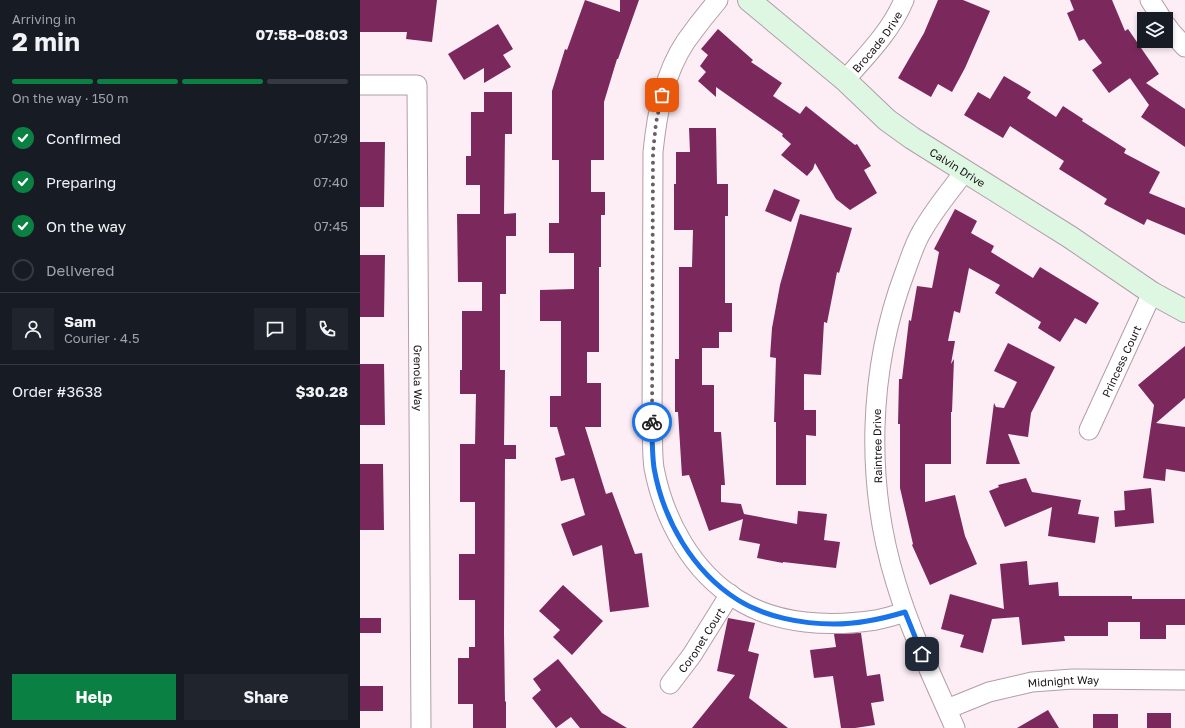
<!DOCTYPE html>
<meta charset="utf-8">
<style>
body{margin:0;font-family:"Golos Text",sans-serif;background:#20242c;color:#f1f3f6;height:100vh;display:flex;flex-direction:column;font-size:15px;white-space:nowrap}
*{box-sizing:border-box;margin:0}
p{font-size:13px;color:#9ea1a6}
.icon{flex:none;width:22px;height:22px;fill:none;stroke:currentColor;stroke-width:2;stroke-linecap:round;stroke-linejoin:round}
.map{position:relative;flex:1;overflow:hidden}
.side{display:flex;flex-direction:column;background:#171b24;width:360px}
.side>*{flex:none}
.fabs{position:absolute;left:777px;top:12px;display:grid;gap:8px}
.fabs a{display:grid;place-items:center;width:36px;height:36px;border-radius:0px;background:#171b24;box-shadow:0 2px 6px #0003;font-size:20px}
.pin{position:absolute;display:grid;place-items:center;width:34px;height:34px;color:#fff;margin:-17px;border-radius:8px;box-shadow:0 2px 6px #0006}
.courier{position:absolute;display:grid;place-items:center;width:40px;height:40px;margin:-20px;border:3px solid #1a73e8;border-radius:50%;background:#fff;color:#222;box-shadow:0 1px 5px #0007}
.headline em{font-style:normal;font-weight:700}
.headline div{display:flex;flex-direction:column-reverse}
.headline{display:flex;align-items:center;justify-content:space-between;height:68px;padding:0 12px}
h1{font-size:26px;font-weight:700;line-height:30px}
.bar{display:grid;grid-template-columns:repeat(4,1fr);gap:6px 4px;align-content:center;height:48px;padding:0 12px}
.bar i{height:5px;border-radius:3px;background:#363941}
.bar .on{background:#0b8043}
.bar p{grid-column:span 4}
.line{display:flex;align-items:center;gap:10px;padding:0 12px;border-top:1px solid #363941}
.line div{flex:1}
.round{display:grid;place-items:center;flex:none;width:42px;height:42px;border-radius:0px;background:#20242c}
ol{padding:0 12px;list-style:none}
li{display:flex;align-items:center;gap:12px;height:44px}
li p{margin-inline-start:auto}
li .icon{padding:4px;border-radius:50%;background:#0b8043;color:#fff;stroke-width:4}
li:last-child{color:#9ea1a6}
li i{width:22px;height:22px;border:2px solid #363941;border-radius:50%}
.cta{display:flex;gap:8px;margin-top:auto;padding:8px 12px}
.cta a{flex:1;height:46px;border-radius:0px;background:#0b8043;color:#fff;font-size:16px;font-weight:700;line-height:46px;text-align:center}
.cta a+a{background:#20242c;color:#f1f3f6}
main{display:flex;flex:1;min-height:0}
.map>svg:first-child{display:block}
</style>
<main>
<section class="side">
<div class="headline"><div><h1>2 min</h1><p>Arriving in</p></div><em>07:58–08:03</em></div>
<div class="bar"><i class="on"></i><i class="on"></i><i class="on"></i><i></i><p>On the way · 150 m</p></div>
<ol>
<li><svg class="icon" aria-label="check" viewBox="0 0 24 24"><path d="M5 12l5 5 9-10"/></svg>Confirmed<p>07:29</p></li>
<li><svg class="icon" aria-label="check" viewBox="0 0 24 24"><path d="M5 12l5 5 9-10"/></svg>Preparing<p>07:40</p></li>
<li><svg class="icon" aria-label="check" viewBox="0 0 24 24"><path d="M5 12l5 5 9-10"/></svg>On the way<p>07:45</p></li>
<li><i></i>Delivered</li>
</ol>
<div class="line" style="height:72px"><a class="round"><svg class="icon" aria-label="person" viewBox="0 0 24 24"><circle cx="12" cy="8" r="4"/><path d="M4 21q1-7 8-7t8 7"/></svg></a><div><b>Sam</b><p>Courier · 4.5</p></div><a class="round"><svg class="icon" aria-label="chat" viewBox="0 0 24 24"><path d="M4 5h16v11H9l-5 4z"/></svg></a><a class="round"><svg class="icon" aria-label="phone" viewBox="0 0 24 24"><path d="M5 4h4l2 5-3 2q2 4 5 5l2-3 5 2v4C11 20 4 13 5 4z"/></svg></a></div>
<div class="line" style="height:52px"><div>Order #3638</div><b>$30.28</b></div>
<div class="cta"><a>Help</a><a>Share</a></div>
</section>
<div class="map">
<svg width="825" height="728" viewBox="0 0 825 728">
<rect width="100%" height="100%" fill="#fdedf5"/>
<g fill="#7b295d">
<polygon points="0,0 77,0 72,42 46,39 47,32 0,32"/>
<polygon points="225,0 260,12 260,0 279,0 258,59 257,59 244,102 244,160 231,160 231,192 245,192 245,215 241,215 241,267 239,267 239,352 227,352 227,383 241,383 241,427 225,427 246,494 252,492 275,554 282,553 289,607 250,612 242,545 213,556 201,524 225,515 214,478 201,481 195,458 205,455 197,427 190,427 190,396 201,396 201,321 180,321 180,290 214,289 214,253 189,253 189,223 199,223 199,160 192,160 192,91 205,49 207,50"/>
<polygon points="578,0 603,0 630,11 605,68 592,92 578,84 571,97 538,78 564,33"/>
<polygon points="710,0 752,0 765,31 768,29 799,74 786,83 825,109 825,147 781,117 789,105 770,78 749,93 732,70 742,63 724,39 719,41 707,13 714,10"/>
<polygon points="138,24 153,49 143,55 151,67 124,83 124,68 104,80 88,54"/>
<polygon points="358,29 393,60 391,62 422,83 413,96 440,114 446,106 495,145 497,144 511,166 504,170 517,193 490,210 476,199 455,163 453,169 447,176 421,155 431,144 422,136 423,134 356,87 356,97 338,81 346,72 340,66 348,55 341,49"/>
<polygon points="644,76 671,92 667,98 696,117 703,106 723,119 722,121 766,149 764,153 800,172 789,193 825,208 825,235 787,219 784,225 744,204 747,199 699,169 704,161 650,126 643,138 604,115 618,92 630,99"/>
<polygon points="124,92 152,92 152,134 145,134 144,214 156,213 156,236 146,236 146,294 140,294 140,370 145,370 144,445 156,445 156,459 145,459 144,633 145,702 146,701 146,728 113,728 113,704 98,704 98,658 109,658 109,647 115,647 115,600 99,600 99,554 115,554 115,502 100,502 100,444 115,444 116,394 100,394 100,370 102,370 102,311 122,311 122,282 98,282 97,214 120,214 120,185 106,185 106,156 111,156 111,112 124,112"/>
<polygon points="329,128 356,128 357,184 368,184 368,216 365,216 365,303 372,303 372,332 359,332 359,348 342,348 342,385 354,385 354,432 361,432 365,485 361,485 361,502 381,504 384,514 437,524 438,511 467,514 464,540 480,542 476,568 423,562 423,563 397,558 400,544 379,540 383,519 349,531 329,475 322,476 318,412 315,412 315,359 319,359 319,267 332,267 333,230 314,230 314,184 316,184 316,152 330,152"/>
<polygon points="0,142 25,142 24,207 0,207"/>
<polygon points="414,189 440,200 431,222 405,211"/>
<polygon points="595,209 617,221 611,233 634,246 631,252 673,278 680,267 739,303 726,324 715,318 700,342 678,328 681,322 635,293 640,285 609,268 600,313 594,311 588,341 595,341 591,364 594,359 592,412 591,412 591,464 565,464 565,502 595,495 605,536 617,564 570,585 552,545 553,544 540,488 540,424 538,424 539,379 542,379 549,320 551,321 557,286 572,288 579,252 574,249"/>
<polygon points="440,214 492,228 479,273 477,272 467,323 464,322 461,375 444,374 444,410 456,410 456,436 446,435 446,485 416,485 416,422 414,422 416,358 410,357 412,328 420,285"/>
<polygon points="0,255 25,255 24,317 0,317"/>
<polygon points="648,343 695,367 671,413 668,437 648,434 660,464 626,464 634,403 636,407 644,408 657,382 634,371"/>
<polygon points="825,346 825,398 796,423 825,427 825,472 806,469 805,481 783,478 794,405 778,385"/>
<polygon points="0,364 24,364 25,425 0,425"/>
<polygon points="0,464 23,464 24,530 0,530"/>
<polygon points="666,478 672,492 721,500 718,514 739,517 735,543 688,536 692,507 645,527 629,491 639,487 638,485"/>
<polygon points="791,488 794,523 755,527 754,511 765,510 764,491"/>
<polygon points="667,561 669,585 698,582 699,596 772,596 772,599 825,599 825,625 806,625 806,639 780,639 780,622 748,622 748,636 704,636 705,641 662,645 659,617 632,619 623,653 600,647 604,635 581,629 590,594 644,609 640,564"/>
<polygon points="203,585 243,621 212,655 193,637 200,630 179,611"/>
<rect x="0" y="618" width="21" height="15"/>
<polygon points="368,618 395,623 388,651 399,654 389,698 428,728 332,728 375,675 357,671"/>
<polygon points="501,633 507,676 520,674 524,701 511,703 515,725 495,728 481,728 473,676 454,678 450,650 476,647 474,634"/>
<polygon points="198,659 242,713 267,728 220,728 211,717 196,728 172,698 181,690 173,679"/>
<rect x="0" y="686" width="23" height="25"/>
<polygon points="688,710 699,728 657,728"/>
<rect x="787" y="713" width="24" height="15"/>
<rect x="733" y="714" width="25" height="14"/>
</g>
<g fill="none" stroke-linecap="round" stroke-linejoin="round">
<defs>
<g id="street">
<path d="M358,0c-11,13 -22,27 -32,41 -22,33 -29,72 -33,111l-1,274c1,14 0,29 2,42 10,52 38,104 84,132 40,25 93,27 138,20 10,-2 20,-5 29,-8"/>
<polyline points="790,0 802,19"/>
<polyline points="806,25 812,33 825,47"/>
<path id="s1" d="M485,80c22,-25 46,-49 59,-80"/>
<path id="s2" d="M0,85h57l4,643"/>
<path id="s3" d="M729,430l63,-137"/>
<path id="s4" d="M310,684l22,-29 38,-61"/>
<path id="s5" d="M587,709l42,-17 43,-10 41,-3 112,1"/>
<path d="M595,728c-21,-48 -44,-95 -59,-145 -31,-100 -28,-213 9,-311 5,-13 9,-27 16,-39 12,-22 29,-42 44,-62"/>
</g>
<g id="secondary">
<path id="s6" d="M389,0l96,80 42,40 25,18 158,99 82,56 33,18"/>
</g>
</defs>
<use href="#street" stroke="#b19ea8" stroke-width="21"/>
<use href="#secondary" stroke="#b19ea8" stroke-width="24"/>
<use href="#street" stroke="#fff" stroke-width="19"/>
<use href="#secondary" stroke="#ddf7e2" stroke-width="22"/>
</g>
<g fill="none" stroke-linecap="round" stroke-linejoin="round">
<polyline stroke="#695f64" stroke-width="4" stroke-dasharray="0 7.2" points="292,422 293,152 296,123 302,95"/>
<path stroke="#1a73e8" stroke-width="5" d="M292,422c0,15 0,31 2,46 9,51 38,103 84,132 27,17 64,24 96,24 25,0 48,-5 71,-12l17,42"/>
</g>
<g text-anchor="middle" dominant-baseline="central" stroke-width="4" stroke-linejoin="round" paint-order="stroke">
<g font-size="11" fill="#191216" stroke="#fff">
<text stroke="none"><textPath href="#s1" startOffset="50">Brocade Drive</textPath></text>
<text stroke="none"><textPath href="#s6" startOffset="268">Calvin Drive</textPath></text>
<text stroke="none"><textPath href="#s3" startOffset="76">Princess Court</textPath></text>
<text stroke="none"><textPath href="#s2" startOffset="350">Grenola Way</textPath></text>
<text transform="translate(517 446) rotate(-91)">Raintree Drive</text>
<text stroke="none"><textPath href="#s4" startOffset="54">Coronet Court</textPath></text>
<text stroke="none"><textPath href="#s5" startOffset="121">Midnight Way</textPath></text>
</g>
</g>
</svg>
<div class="fabs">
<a><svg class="icon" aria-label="layers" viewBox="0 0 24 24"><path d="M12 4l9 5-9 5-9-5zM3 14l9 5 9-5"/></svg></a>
</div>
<div class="pin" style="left:302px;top:95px;background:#ea580c"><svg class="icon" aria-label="bag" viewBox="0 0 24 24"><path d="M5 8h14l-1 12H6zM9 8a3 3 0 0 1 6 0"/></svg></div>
<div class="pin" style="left:562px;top:654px;background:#1f2937"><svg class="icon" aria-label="home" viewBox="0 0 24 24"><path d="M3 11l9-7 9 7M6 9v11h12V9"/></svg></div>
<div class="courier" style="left:292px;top:422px"><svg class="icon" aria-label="bike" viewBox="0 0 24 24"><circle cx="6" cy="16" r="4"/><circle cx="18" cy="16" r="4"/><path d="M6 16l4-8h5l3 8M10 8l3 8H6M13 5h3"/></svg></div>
</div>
</main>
